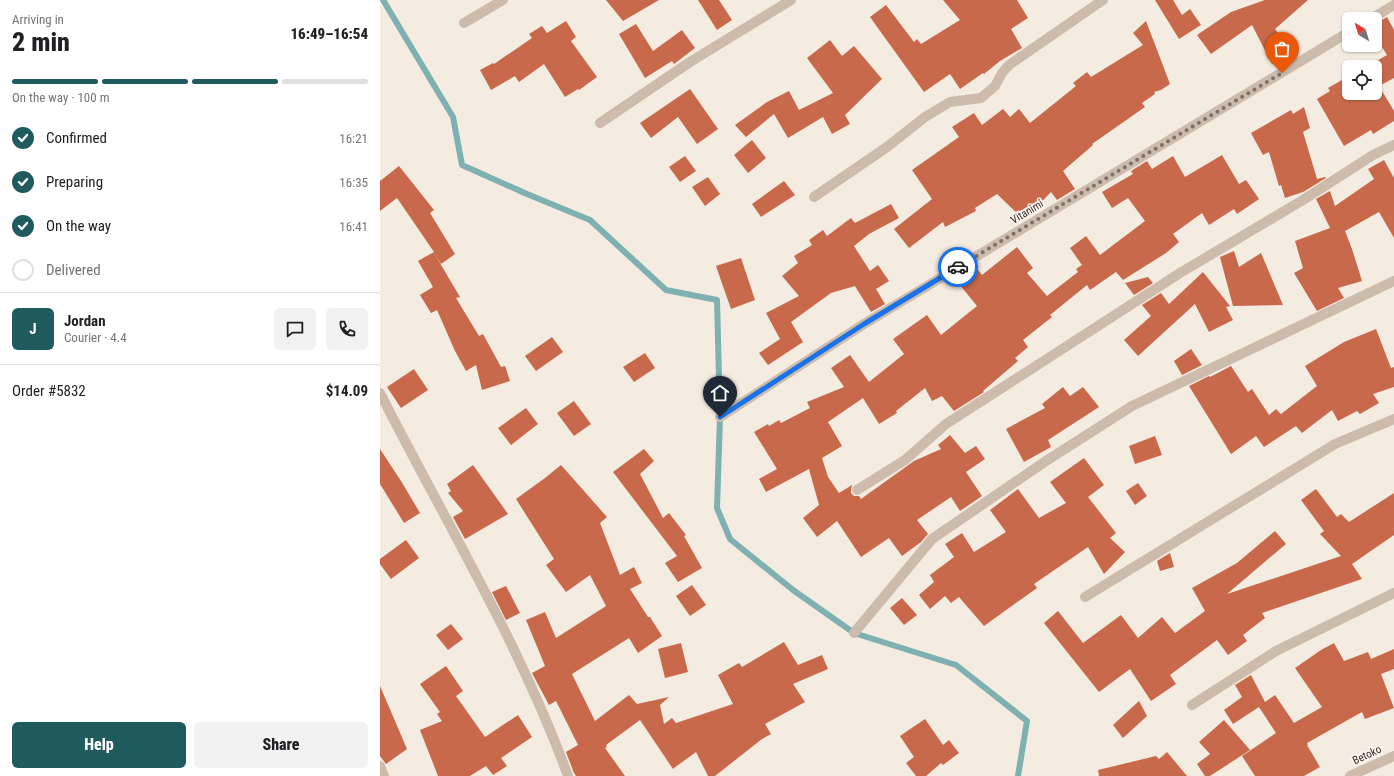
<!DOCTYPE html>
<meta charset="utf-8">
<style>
body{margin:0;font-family:"Roboto Condensed",sans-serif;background:#f2f2f2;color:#202124;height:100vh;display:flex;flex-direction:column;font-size:15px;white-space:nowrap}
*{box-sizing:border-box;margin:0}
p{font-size:13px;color:#757577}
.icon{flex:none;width:22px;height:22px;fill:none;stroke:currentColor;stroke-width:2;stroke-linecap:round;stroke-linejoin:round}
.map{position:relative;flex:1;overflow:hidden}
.details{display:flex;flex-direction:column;background:#fff;width:380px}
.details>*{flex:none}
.needle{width:26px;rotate:322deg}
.buttons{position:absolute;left:962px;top:12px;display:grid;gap:8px}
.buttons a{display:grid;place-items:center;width:40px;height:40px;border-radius:6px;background:#fff;box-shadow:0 1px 3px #0004;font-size:20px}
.pin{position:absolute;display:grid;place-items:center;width:34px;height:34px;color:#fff;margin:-41px -17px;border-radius:50% 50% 50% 0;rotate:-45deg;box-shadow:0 0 4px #0007}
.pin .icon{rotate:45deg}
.courier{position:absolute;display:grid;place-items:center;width:40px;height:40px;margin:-20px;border:3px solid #1a73e8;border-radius:50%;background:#fff;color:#222;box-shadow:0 1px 5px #0007}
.head em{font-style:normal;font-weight:800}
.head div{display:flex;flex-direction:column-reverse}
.head{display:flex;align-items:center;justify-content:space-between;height:68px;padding:0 12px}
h1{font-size:26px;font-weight:800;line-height:30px}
.bar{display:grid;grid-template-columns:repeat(4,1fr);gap:6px 4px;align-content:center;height:48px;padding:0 12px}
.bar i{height:5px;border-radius:3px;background:#e0e0e0}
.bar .selected{background:#1f5a5e}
.bar p{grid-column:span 4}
.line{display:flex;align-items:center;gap:10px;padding:0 12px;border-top:1px solid #e0e0e0}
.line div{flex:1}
.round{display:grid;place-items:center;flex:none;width:42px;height:42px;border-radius:6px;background:#f2f2f2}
ol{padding:0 12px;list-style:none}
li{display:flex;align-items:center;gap:12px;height:44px}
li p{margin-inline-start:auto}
li .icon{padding:4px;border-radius:50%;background:#1f5a5e;color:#fff;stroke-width:4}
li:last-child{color:#757577}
li i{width:22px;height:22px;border:2px solid #e0e0e0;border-radius:50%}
.primary-button{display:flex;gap:8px;margin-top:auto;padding:8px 12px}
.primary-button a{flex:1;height:46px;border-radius:6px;background:#1f5a5e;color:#fff;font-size:16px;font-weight:800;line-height:46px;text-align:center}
.primary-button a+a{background:#f2f2f2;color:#202124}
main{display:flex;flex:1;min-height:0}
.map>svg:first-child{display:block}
</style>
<main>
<section class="details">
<div class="head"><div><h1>2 min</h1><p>Arriving in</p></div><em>16:49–16:54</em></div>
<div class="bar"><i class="selected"></i><i class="selected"></i><i class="selected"></i><i></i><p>On the way · 100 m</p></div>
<ol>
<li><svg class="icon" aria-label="check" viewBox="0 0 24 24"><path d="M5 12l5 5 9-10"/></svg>Confirmed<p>16:21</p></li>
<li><svg class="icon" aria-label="check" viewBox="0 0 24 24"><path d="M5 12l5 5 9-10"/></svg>Preparing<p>16:35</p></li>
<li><svg class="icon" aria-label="check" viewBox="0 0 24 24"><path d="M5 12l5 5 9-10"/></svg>On the way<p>16:41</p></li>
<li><i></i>Delivered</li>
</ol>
<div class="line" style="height:72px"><b class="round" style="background:#1f5a5e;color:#fff">J</b><div><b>Jordan</b><p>Courier · 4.4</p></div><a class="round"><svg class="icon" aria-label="chat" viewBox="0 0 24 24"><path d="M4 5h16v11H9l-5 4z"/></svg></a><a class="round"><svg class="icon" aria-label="phone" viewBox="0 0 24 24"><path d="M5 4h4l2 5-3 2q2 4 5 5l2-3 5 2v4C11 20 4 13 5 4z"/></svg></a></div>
<div class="line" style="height:52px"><div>Order #5832</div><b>$14.09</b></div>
<div class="primary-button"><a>Help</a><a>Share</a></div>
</section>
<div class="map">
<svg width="1014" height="776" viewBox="0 0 1014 776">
<rect width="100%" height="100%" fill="#f4ebe1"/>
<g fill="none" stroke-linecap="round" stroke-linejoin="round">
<polyline stroke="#7fb0b2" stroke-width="6" points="3,0 73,117 82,165 147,194 210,220 286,290 337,300 340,417 337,508 350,539 413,590 474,633 576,665 647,721 638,776"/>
</g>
<g fill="#c8694b">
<polygon points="226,0 279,0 243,21"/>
<polygon points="318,0 339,0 352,20 337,30"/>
<polygon points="563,0 637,0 648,18 631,29 642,48 620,61 604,74 603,73 580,89 570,74 544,92 490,17 506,5 534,42 537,39 541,44 580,20"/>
<polygon points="775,0 793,0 802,15 810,9 821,25 799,39"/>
<polygon points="885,0 928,0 895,29 911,52 892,64 872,25 831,54 817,35 851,12"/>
<polygon points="1007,17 1014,30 1014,78 999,86 1014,111 1014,121 993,134 991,130 964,146 937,99 950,91 948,88 969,76 969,93 995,93 995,67 986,67 1007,55 995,36 995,24"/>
<polygon points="186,21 196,37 191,41 217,77 199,90 198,89 185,97 164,64 139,82 135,76 111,90 100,70 113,63 114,64 152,38 149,34 162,26 167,33"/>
<polygon points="766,21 790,84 781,90 774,92 775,94 762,103 765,107 712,144 713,145 683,171 695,189 677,200 671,192 644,220 617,194 595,208 596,211 565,227 563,222 529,248 514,229 552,199 532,170 579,137 572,127 594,113 602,125 623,109 630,117 639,109 650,123 696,86 693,83 707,72 711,77 763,45 753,33"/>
<polygon points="256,24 273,51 302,30 315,48 294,64 292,61 265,78 239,34"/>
<polygon points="450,40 462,56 474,46 502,79 465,115 470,124 452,134 443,117 408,138 394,114 366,137 355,125 387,102 409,91 419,110 453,93 427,58"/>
<polygon points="310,89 338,129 317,144 298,117 271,138 260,123"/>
<polygon points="924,107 930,128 923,132 937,179 945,177 946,178 923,192 905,198 901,185 899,186 889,152 883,155 871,133 911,110 913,114"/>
<polygon points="372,140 386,158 368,173 354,155"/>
<polygon points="842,155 859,184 866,180 879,199 857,214 854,209 829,225 822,213 793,234 799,242 786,253 743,280 736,272 710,290 707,285 670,315 672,317 643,340 648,347 635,358 638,361 603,391 604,392 574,411 562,396 552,401 545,388 516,411 517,413 499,424 483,398 448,422 462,446 442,458 448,477 459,493 472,485 471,490 471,493 474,496 479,496 481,499 534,461 561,449 558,445 570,435 585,453 596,446 605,459 586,472 602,496 580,511 571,497 537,520 548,534 541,542 522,556 509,538 481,557 457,521 437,537 423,518 439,505 429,469 386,492 379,479 397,469 374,432 388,424 389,426 399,420 401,423 430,408 427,402 464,387 451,368 470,355 489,382 524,354 513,339 547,315 561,335 597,306 575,279 594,265 602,275 637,247 653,268 647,273 667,296 698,272 696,269 702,265 690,248 706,236 720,255 765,221 748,198 732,208 722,192 753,174 751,171 767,161 772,169 793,156 805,177"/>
<polygon points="305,156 316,171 300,182 289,167"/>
<polygon points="1004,160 1014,178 1014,238 999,212 965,231 972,249 982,281 958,288 964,298 937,311 914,273 923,268 915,241 950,228 936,199 950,191 955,206 994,179 988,169"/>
<polygon points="19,166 54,210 50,213 75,254 61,264 54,253 80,297 76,298 99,336 103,334 121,367 125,366 130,381 102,390 96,365 86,371 75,351 57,310 51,313 40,295 53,287 38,261 54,252 17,198 0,211 0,181"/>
<polygon points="328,177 340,194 325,206 312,187"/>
<polygon points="404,181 415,195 381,217 372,204"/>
<polygon points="511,204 519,218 489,234 474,246 490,271 498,265 509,281 496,289 505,304 491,312 475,286 451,293 411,322 423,342 388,365 379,353 400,339 386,313 419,296 402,276 418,263 414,256 432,245 429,240 443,230 447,236 471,218 475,223"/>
<polygon points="854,251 859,267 881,253 903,305 853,306 840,257"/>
<polygon points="361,258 375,300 351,309 336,266"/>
<polygon points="823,272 850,306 846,307 853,320 829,332 815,304 758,356 744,340 771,316 762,305 781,293 789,304"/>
<polygon points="768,277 773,283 754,295 745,283"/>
<polygon points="996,329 1011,368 1014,367 1014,387 993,394 999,403 980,414 977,411 958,421 952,410 922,433 916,426 884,447 876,436 851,454 809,386 829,376 830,377 851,366 868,392 872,389 889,415 896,409 901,414 937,386 925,366 964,342"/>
<polygon points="172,337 183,352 156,371 145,356"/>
<polygon points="811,349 822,365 802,375 794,361"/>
<polygon points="265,353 275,368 254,382 243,367"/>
<polygon points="34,369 48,390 21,408 7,387"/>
<polygon points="683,387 690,396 703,387 719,407 668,440 671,447 644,462 626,429 665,408 662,404"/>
<polygon points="194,401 211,424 194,436 177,413"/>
<polygon points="146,408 158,424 131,445 118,428"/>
<polygon points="775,436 782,455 755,464 749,446"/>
<polygon points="0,449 21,481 40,513 24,523 0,484"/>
<polygon points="264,449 274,461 260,474 283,518 289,513 306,535 304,536 322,568 298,582 285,563 297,556 233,472"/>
<polygon points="704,458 724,485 708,497 736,533 730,538 745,552 724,574 708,547 654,584 657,588 604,626 579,597 571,603 565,596 550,609 539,595 554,582 550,575 574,557 565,544 582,533 594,552 626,532 610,510 638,489 659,518 686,503 670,482"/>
<polygon points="93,465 128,514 85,539 73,517 83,511 68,493 71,491 67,484"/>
<polygon points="181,465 227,517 220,523 240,575 254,567 262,583 250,589 268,617 270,617 282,636 258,653 249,638 192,674 215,721 249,695 257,704 289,697 280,705 284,724 292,718 296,723 353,704 338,675 359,663 362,667 404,642 418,665 442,655 448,669 413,684 425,702 385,724 391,734 382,739 335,776 328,776 316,752 294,768 293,769 260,720 226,745 227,747 225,748 245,776 196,776 194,773 186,752 198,745 176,701 169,705 152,673 165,666 146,620 165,612 176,638 226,606 210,575 186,592 166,565 174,559 136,499 165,478"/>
<polygon points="758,483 767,496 755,505 746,491"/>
<polygon points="936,489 957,517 961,514 969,522 1014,493 1014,535 972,564 982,579 882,613 885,618 863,635 867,641 848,655 837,640 790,675 796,684 771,701 750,669 719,692 664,623 678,611 703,643 741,615 758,638 782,617 795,633 825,611 812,588 857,563 895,531 906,544 847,594 961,556 940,534 944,531 921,500"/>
<polygon points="26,540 39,558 11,579 0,564 0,559"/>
<polygon points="790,553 794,567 780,571 777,561"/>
<polygon points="312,585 326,605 310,616 296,596"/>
<polygon points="126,586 140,613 126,620 112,592"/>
<polygon points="522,598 537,615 524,625 510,608"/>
<polygon points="71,624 83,639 68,650 56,635"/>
<polygon points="301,643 308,672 285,678 278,649"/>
<polygon points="954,643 964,661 988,652 991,659 1014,649 1014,669 1001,674 1014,708 985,719 982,712 927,743 928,745 927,745 940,767 924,776 875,776 862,756 896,733 879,707 853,724 844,710 862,697 855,685 871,675 885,702 895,695 914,723 942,707 915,668 941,650"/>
<polygon points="66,666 83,691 76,696 105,737 138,715 152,737 121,758 127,766 113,775 106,766 90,776 58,776 40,730 62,721 57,714 60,712 40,684"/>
<polygon points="0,686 27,749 6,764 0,756"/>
<polygon points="759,701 767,716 743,738 733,725"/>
<polygon points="545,719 563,745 569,740 579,753 563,765 561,763 546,776 536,776 526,763 534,757 520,736"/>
<polygon points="844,720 870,750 830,776 825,776 817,764 830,754 819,742"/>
<polygon points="787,752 807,776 719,776 718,770 776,756 779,759"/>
</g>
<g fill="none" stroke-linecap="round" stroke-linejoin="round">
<g stroke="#cdbbac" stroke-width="10">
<polyline points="991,19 1014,5"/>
<polyline points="84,23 123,0"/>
<polyline points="220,123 310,62 411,0"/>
<polyline points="434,197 507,147 545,117 570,102 601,98 615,86 622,73 629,65 723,0"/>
<path d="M0,393c64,126 139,249 188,383"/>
<polyline points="340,417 484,324 969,32"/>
<polyline points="477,490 525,460 566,424 800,273 923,200 993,155 1014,145"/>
<polyline points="705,597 955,444 1014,419"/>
<polyline points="474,633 552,539 666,461 752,406 1014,281"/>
<polyline points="812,705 896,651 1014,593"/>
<polyline points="0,766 4,776"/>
<polyline points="970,776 1014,756"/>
</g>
</g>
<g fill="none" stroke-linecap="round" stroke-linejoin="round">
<polyline stroke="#7c716b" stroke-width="4" stroke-dasharray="0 7.2" points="578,267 902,73"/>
<polyline stroke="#1a73e8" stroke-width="5" points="340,417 484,324 578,267"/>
</g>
<g text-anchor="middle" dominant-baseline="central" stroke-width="4" stroke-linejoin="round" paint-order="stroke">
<g font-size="11" fill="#3b302b" stroke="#fbf5ee">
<text transform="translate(647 212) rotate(-31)">Vitanimi</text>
<text transform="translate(987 755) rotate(-25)">Betoko</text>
</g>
</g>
</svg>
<div class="buttons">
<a><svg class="needle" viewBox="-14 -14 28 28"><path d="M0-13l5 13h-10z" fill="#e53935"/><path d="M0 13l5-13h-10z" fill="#757577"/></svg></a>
<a><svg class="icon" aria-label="locate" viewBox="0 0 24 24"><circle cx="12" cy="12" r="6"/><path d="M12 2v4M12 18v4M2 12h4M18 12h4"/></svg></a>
</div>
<div class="pin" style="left:902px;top:73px;background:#ea580c"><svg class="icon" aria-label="bag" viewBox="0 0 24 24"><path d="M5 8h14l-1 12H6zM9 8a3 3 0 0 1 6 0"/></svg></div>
<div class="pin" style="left:340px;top:417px;background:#1f2937"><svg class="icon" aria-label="home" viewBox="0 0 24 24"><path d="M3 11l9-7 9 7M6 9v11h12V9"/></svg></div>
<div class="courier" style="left:578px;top:267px"><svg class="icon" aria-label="car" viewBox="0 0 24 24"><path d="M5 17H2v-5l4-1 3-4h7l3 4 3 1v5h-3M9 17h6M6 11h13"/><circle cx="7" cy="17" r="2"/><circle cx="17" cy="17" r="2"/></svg></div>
</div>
</main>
